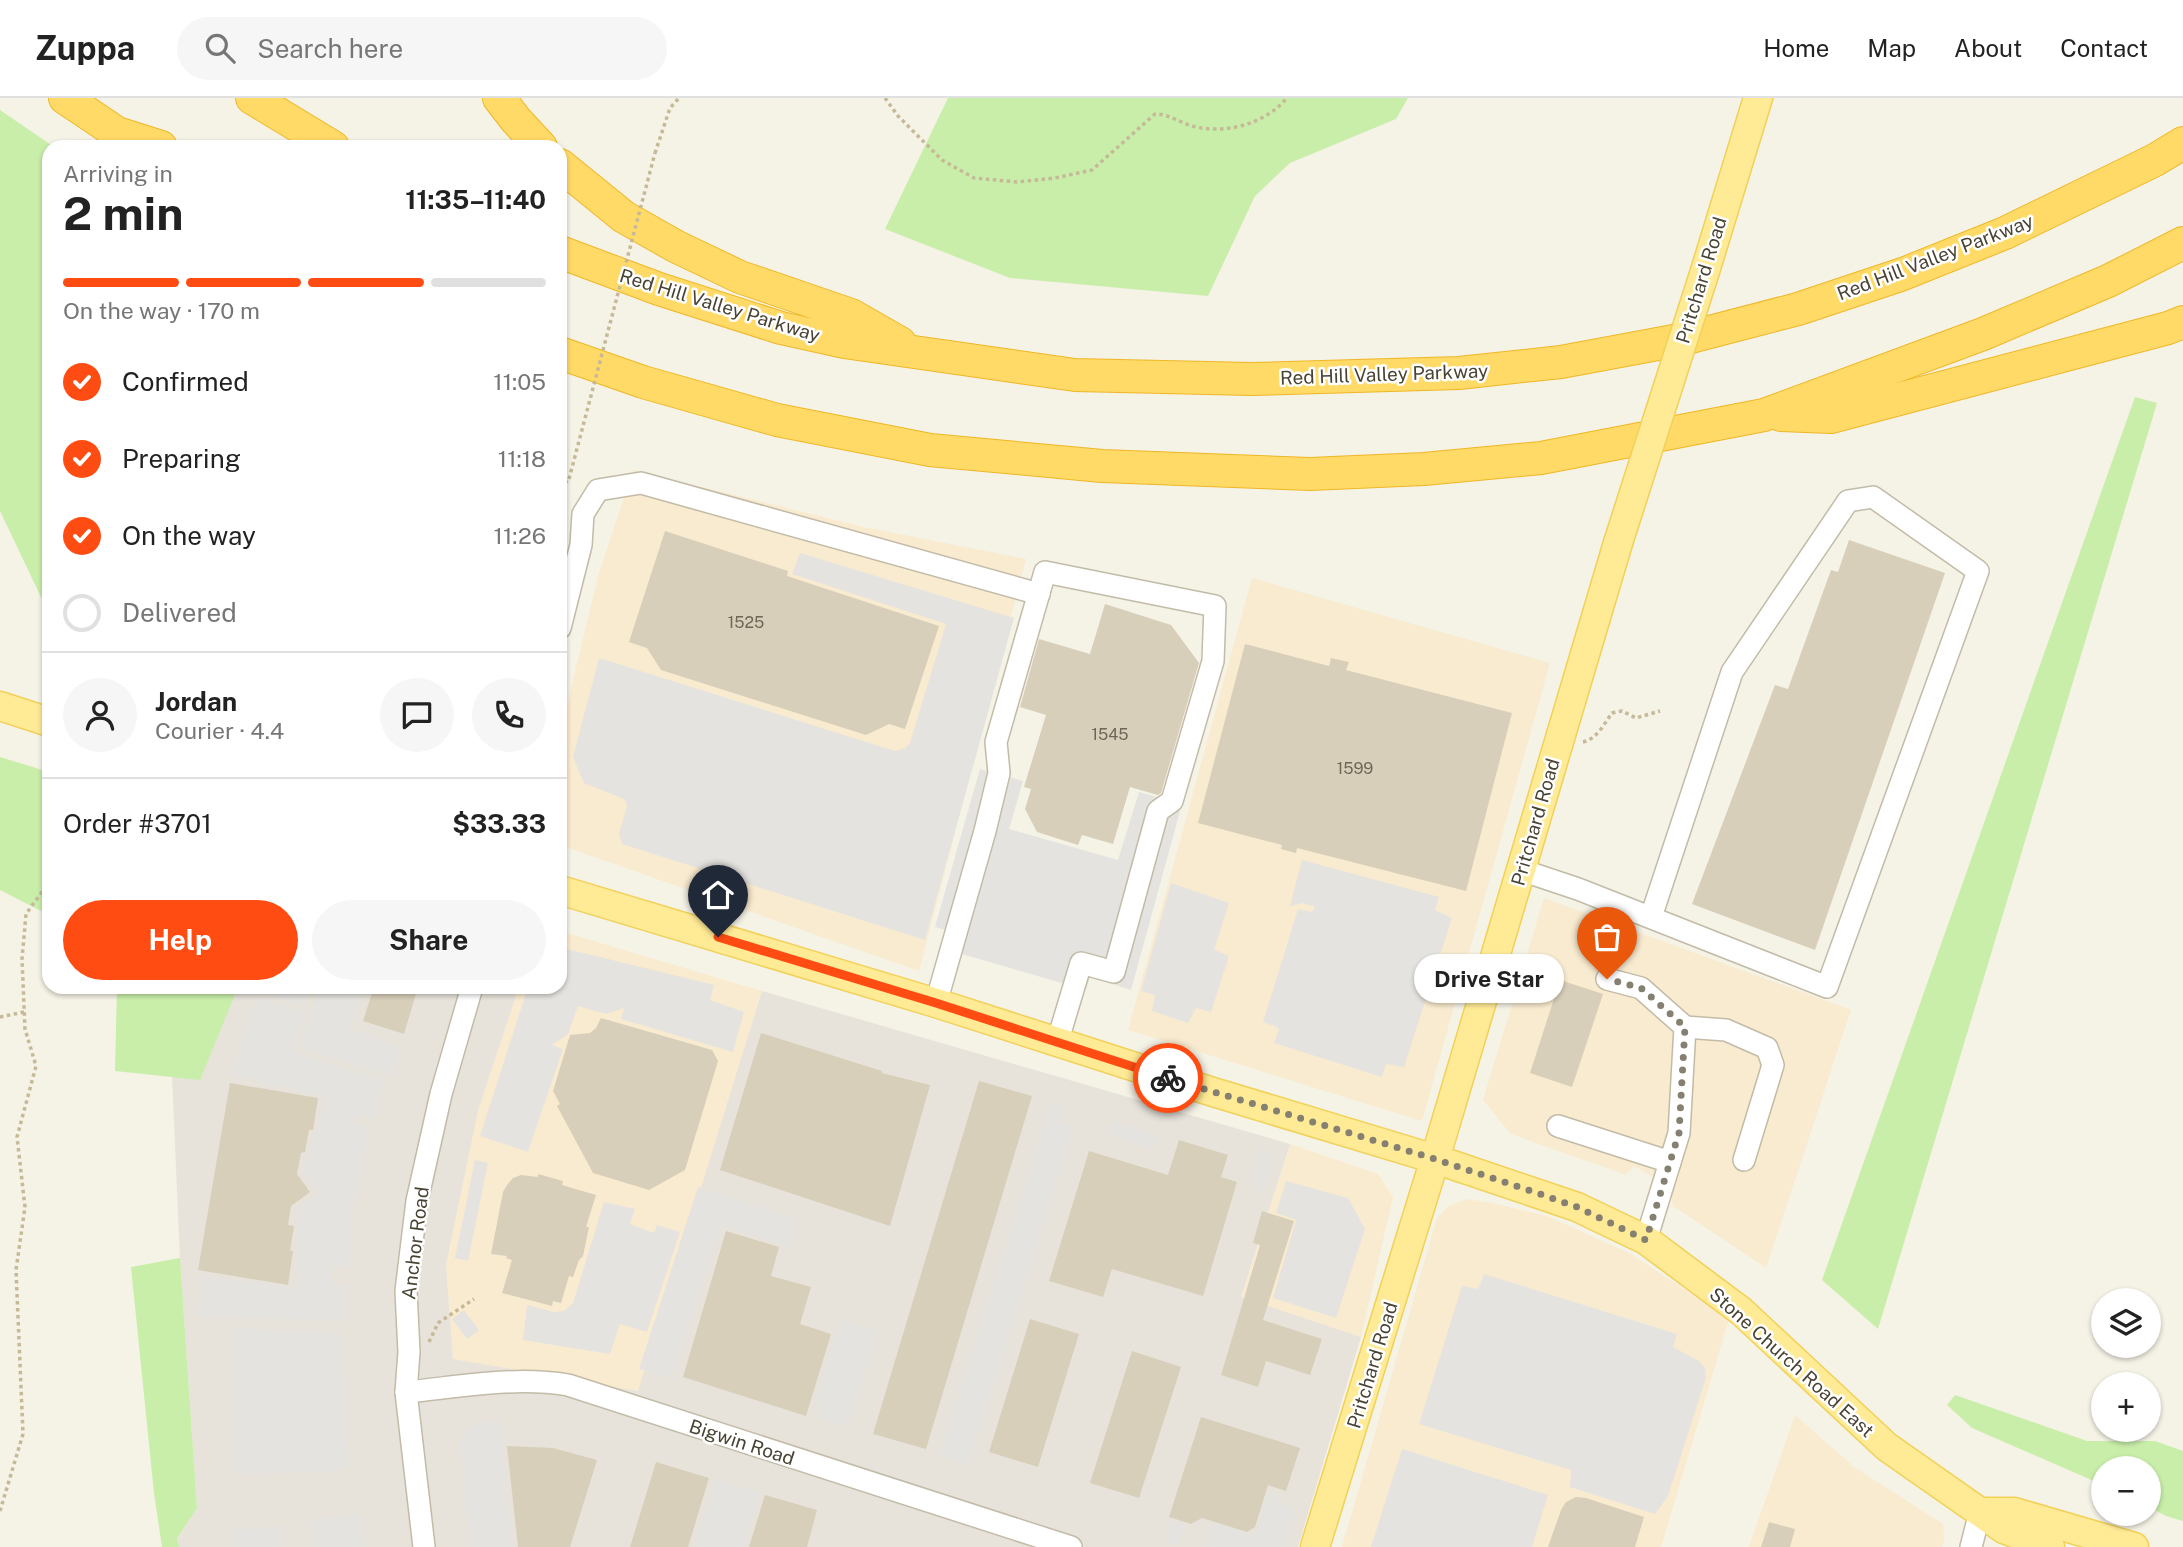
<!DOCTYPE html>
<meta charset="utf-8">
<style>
body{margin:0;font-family:"Public Sans",sans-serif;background:#f6f6f6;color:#222;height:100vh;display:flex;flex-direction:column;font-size:26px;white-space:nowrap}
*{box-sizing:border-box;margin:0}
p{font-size:23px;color:#767676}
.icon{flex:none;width:38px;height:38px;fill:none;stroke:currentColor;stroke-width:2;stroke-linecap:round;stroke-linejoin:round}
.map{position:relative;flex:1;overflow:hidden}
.side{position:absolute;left:42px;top:42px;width:525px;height:854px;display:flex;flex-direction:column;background:#fff;border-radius:21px;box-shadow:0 2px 5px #0004}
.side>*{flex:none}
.controls{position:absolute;left:2091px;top:1190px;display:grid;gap:14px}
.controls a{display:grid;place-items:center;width:70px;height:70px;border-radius:50%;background:#fff;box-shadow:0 2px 5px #0004;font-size:35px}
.pin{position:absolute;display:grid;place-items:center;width:60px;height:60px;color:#fff;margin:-72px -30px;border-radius:50% 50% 50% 0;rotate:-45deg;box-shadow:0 0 7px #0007}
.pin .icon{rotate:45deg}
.courier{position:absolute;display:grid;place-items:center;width:70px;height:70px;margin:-35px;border:5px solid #ff4c13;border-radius:50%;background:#fff;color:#222;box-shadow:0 2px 9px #0007}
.bubble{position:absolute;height:49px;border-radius:24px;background:#fff;box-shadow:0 2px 5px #0004;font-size:23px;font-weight:700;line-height:49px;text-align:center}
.headline em{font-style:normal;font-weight:700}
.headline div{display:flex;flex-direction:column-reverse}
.headline{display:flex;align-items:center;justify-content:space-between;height:119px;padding:0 21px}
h1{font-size:46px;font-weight:700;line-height:52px}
.bar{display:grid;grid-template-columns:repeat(4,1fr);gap:10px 7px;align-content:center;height:84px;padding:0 21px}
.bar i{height:9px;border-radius:5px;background:#e0e0e0}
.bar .current{background:#ff4c13}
.bar p{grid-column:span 4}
.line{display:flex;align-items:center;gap:18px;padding:0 21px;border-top:2px solid #e0e0e0}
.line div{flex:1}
.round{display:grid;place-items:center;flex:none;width:74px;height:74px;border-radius:37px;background:#f6f6f6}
ol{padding:0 21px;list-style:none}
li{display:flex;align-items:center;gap:21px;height:77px}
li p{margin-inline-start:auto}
li .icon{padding:7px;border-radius:50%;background:#ff4c13;color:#fff;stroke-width:4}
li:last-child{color:#767676}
li i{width:38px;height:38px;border:4px solid #e0e0e0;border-radius:50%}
.action{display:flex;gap:14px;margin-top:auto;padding:14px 21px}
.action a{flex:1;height:80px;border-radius:42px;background:#ff4c13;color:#fff;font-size:28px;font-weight:700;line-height:80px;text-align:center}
.action a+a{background:#f6f6f6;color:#222}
header{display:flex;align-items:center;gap:42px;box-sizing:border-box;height:98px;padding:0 35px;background:#fff;border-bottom:2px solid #e0e0e0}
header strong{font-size:33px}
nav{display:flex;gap:38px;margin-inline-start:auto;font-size:24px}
.search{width:490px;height:63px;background:#f6f6f6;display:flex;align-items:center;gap:18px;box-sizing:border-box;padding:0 24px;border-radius:38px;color:#767676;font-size:26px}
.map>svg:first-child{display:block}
</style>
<header>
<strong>Zuppa</strong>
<div class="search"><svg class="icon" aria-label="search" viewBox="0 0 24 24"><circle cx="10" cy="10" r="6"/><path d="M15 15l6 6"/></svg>Search here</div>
<nav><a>Home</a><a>Map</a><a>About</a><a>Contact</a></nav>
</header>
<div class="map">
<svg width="2183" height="1449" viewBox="0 0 2183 1449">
<rect width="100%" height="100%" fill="#f5f2e6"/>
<g fill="#f9ebcf">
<polygon points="633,372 864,429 1026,461 919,873 560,747 560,637 598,478"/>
<polygon points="1252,480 1550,565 1422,1023 1128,932"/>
<polygon points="1544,800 1851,912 1766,1170 1673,1108 1670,1088 1634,1068 1626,1077 1511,1036 1483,1002"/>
<polygon points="560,833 762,893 639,1293 453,1262 446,1167 478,1013 519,889 560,889"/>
<polygon points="1290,1046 1378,1076 1393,1099 1361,1239 1241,1200"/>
<polygon points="1467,1101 1492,1105 1547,1118 1631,1156 1729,1221 1661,1449 1342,1449 1437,1120 1449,1108"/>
<polygon points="1795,1317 1854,1369 1943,1426 1944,1443 1942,1449 1749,1449"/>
</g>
<polygon fill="#e7e3db" points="168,889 519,889 478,1013 446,1167 453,1261 638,1293 762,893 1290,1046 1241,1199 1361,1239 1298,1449 179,1449 177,1442 197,1410 180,1160"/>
<g fill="#c9eeaa">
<polygon points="948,0 1408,0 1396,21 1290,65 1255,98 1208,198 1010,180 885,131"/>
<polygon points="0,12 54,49 49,49 49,507 41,499 0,413"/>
<polygon points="2135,299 2157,305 1878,1231 1822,1182"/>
<polygon points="0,659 49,674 49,817 0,792"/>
<polygon points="117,889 238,889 200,982 115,973"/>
<polygon points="180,1160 197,1410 177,1441 179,1449 162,1449 154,1395 131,1169"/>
<polygon points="1955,1297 2087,1343 2155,1343 2183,1353 2183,1423 2166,1418 2149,1409 2149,1370 2104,1370 2103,1387 1972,1330 1947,1307"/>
</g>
<g fill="#e5e3df">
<polygon points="800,455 1014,520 925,842 622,746 619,736 627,708 626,704 624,701 584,685 573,659 599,560 895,653 905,650 910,645 946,526 792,476"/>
<polygon points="980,671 1023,683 1009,731 1118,762 1139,694 1182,706 1131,892 1090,879 1086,892 941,850 946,832 935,829"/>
<polygon points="1302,762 1439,799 1435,812 1452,820 1404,969 1386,966 1382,979 1274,945 1279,932 1277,929 1263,924 1298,811 1312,814 1315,809 1303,805 1290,808"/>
<polygon points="1171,785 1229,805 1215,849 1215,852 1229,858 1211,914 1196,910 1188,925 1152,913 1155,897 1141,893"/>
<polygon points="567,851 714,887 710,902 744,914 733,954 621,921 624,910 606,916 578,908 568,936 552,947 563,951 528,1054 480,1038 528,889 560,889 560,865 562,865"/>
<polygon points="263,889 310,889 304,907 276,901 276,898 262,893"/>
<polygon points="319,889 356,889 354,896 359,899 349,930 400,950 393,978 300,950"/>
<polygon points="256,900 304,914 293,954 384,983 374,1019 359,1017 355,1020 353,1026 369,1029 353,1110 349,1168 332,1168 331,1187 346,1187 346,1222 198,1219 201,1178 297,1190 298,1109 320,1096 303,1073 327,1000 231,976"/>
<polygon points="1051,1004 1065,1008 1059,1023 1074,1028 968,1367 939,1358"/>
<polygon points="1111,1023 1158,1038 1154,1051 1107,1036"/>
<polygon points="1261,1047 1272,1061 1263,1097 1251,1081"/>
<polygon points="475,1062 488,1065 468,1163 455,1160"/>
<polygon points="1286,1083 1348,1100 1365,1131 1336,1220 1273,1200 1296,1122 1276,1115"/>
<polygon points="698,1089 797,1121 788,1149 721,1127 672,1281 639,1271"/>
<polygon points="604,1104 635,1111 630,1126 654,1135 657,1127 680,1134 647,1234 620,1226 610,1256 523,1242 527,1207 554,1214 564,1213 573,1205"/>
<polygon points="1484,1176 1677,1236 1673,1249 1699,1263 1705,1270 1706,1280 1668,1398 1655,1416 1570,1389 1571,1372 1419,1326 1462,1188 1478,1191"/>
<polygon points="464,1212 479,1232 467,1241 452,1221"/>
<polygon points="840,1222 878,1233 848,1329 817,1320 821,1307 815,1304"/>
<polygon points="231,1230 341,1235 349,1369 328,1374 232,1376"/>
<polygon points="499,1321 513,1449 470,1449 459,1343 468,1329"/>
<polygon points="1402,1351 1548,1397 1532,1449 1371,1449"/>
<polygon points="716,1381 760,1395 744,1449 695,1449"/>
<polygon points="1268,1395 1282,1399 1280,1405 1296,1410 1284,1449 1206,1449 1213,1425 1255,1438"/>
<polygon points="360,1416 365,1449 314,1449 310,1423"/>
<polygon points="1170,1422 1185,1427 1179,1447 1164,1443"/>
<polygon points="280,1427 283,1449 234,1449 232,1433"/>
</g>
<g fill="#d8cfba">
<polygon points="665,433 788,473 787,478 939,528 905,631 889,626 866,637 661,572 647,550 629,544"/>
<polygon points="1849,442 1945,475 1815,852 1692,806 1775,587 1788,591 1831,472 1838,474"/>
<polygon points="1105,506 1171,527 1199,565 1161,695 1158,697 1130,689 1113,746 1082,737 1078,747 1037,734 1025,711 1031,691 1024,689 1046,617 1020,609 1039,541 1090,556"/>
<polygon points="1245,546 1329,568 1331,560 1349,564 1346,572 1512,615 1466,793 1297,750 1296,755 1281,751 1282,747 1198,725"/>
<polygon points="1560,882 1603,896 1572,989 1530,975"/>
<polygon points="374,889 418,889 404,936 363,923"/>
<polygon points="601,920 712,952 718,963 685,1072 649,1092 593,1075 557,1008 560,1006 553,993 570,937 590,935 596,930"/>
<polygon points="761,935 882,973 882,975 930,987 890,1128 720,1072"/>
<polygon points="979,983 1032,998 926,1351 873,1336"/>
<polygon points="230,985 318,1000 313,1032 309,1032 305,1054 301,1055 297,1076 310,1094 291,1108 288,1127 294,1128 290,1153 293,1153 288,1187 198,1172"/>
<polygon points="1179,1042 1228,1057 1221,1079 1237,1084 1203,1198 1112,1171 1103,1199 1049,1183 1089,1053 1168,1077"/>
<polygon points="538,1076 563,1083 562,1087 596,1097 586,1129 589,1129 583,1158 579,1162 573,1179 569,1178 561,1205 553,1203 552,1208 502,1195 512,1162 506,1160 507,1158 491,1156 503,1094 507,1087 513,1080 521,1077 538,1079"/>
<polygon points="1262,1113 1294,1123 1263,1222 1322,1241 1310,1277 1266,1263 1258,1289 1221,1277 1260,1147 1253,1145"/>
<polygon points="726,1133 779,1149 771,1178 811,1189 800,1226 831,1236 806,1318 683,1279"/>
<polygon points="1030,1221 1079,1236 1038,1369 989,1354"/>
<polygon points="1132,1253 1181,1269 1139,1400 1090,1385"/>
<polygon points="1201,1319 1300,1350 1286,1393 1268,1387 1255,1429 1247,1434 1202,1420 1191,1426 1169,1419"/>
<polygon points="507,1348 553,1350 597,1362 570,1449 518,1449"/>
<polygon points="656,1364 709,1380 688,1449 630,1449"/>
<polygon points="765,1397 817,1412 807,1449 749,1449"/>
<polygon points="1576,1399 1586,1400 1644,1419 1635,1449 1548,1449 1561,1412 1566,1404"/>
<polygon points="1769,1424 1795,1431 1790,1449 1761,1449"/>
</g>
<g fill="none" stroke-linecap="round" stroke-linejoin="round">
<defs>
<g id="minor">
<polyline points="560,530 581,447 583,416 598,392 641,385 1039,496"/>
<polyline points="1521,772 1578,791 1827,889 1978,473 1873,399 1848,403 1732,574 1651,819"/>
<polyline points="1607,881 1641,890 1685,929 1679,1035 1646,1142"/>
<polyline points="936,905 985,733 999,675 996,644 1045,474 1215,508 1213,563 1172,703 1158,713 1114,874 1081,865 1057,945"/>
<polyline points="1685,929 1726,932 1767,950 1773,967 1744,1062"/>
<polyline points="1558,1028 1670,1064"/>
<path d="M406,1294c53,-5 109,-16 162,-7l503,162"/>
<polyline points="424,1449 406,1294 409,1254 406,1193 417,1103 441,996 472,889"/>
<polyline points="1971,1449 1980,1414"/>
</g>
<g id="major">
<polyline points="1706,170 1758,0"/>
<polyline points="0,608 49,624"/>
<polyline points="560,792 936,905 1213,994 1435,1061 1577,1109 1646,1142 1741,1213 1887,1349 2004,1431 2050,1449"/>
<polyline points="1980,1414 2014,1414 2134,1449"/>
<polyline points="1315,1449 1435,1061 1618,445"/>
</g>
<g id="highway">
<polyline points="65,0 117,35 161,49"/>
<polyline points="252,0 333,49"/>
<polyline points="499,0 516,22 541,49"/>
<polyline points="560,67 624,119 677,149 740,179 851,217 900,245"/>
<polyline points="560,154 659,191 781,230 844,244 1075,277 1252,281 1459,275 1561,264 1679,242 1798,211 1903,176 2005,135 2155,62 2183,45"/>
<polyline points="560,255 643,284 777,322 930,352 1102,368 1310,376 1424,371 1541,360 1764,317 1983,236 2108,183 2183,145"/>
<polyline points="1781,317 1831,319 2168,230 2183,224"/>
</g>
</defs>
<use href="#minor" stroke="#c2bba7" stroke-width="24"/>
<use href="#major" stroke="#f1d158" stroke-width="31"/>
<use href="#highway" stroke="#efb726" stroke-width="34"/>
<g stroke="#c5b997" stroke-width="3.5" stroke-dasharray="3.5 3.5" stroke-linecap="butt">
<path d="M885,0l13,18 44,44 32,18 43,4 38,-4 37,-8 63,-56c13,0 24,8 37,12 33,9 73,-2 95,-28"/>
<polyline points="655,55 670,10 679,0"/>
<polyline points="560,390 569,381"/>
<path d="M1583,644c14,-3 21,-18 29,-29l10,-2 14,7 24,-7"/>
<polyline points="0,919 24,914"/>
<polyline points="429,1244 438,1225 474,1201"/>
<polyline points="0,1413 23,1336 16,1172 25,1109 17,1039 36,968 25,931 22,861 26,816 49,784"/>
</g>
<use href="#minor" stroke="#fff" stroke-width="21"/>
<use href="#major" stroke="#ffea95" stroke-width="28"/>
<use href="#highway" stroke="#ffda67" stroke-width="32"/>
<defs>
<polyline id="major-bridge" points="1618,445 1706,170"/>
</defs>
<use href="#major-bridge" stroke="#f1d158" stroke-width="31" stroke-linecap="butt"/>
<polyline stroke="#c5b997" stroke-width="3.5" stroke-dasharray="3.5 3.5" stroke-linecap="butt" points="569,381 655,55"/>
<use href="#major-bridge" stroke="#ffea95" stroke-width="28"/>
</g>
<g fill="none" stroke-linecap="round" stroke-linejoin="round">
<polyline stroke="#858072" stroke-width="7" stroke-dasharray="0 12.6" points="1168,980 1435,1061 1540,1096 1577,1109 1646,1142 1679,1035 1685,929 1641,890 1607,881"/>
<polyline stroke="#ff4c13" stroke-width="9" points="718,839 936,905 1168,980"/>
</g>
<g text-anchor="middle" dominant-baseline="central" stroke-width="5" stroke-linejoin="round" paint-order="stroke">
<g font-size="16" fill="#6d6656">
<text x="746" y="524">1525</text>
<text x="1110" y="636">1545</text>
<text x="1355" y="670">1599</text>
</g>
<g font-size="19" fill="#494334" stroke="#fff">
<text transform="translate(1935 159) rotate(-21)">Red Hill Valley Parkway</text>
<text transform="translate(1701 182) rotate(-73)">Pritchard Road</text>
<text transform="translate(720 207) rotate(17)">Red Hill Valley Parkway</text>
<text transform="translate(1384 276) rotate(-2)">Red Hill Valley Parkway</text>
<text transform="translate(1535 724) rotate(-74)">Pritchard Road</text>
<text transform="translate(415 1145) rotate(-83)">Anchor Road</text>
<text transform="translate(1792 1264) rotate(42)">Stone Church Road East</text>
<text transform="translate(1372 1267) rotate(-73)">Pritchard Road</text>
<text transform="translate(742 1344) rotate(18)">Bigwin Road</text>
</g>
</g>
</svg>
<div class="controls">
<a><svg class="icon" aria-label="layers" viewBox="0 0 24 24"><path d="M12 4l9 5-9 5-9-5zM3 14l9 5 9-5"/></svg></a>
<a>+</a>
<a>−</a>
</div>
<div class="pin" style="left:1607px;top:881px;background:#ea580c"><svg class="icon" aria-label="bag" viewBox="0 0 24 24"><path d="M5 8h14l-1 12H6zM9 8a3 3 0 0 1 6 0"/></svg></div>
<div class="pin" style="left:718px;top:839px;background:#1f2937"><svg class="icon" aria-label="home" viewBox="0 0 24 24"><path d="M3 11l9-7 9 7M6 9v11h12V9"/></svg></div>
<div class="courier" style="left:1168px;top:980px"><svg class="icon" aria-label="bike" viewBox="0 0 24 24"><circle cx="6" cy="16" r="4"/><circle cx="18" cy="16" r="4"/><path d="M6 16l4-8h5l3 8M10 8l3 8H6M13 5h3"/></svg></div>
<div class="bubble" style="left:1414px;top:856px;width:150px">Drive Star</div>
<section class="side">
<div class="headline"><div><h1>2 min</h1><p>Arriving in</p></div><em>11:35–11:40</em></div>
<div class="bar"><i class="current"></i><i class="current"></i><i class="current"></i><i></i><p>On the way · 170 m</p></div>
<ol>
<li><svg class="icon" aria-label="check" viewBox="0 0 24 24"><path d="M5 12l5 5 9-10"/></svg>Confirmed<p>11:05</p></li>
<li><svg class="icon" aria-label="check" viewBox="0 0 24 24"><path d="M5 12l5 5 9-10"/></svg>Preparing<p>11:18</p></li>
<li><svg class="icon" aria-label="check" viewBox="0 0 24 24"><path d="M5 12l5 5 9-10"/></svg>On the way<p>11:26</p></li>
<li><i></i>Delivered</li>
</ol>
<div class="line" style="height:126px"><a class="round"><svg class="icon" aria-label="person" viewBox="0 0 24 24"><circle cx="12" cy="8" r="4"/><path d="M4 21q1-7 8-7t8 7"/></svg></a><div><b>Jordan</b><p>Courier · 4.4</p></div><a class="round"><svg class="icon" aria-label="chat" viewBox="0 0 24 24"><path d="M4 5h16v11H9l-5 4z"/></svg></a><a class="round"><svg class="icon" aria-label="phone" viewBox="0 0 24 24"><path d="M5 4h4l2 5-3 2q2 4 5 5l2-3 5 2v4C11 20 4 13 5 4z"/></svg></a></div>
<div class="line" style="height:91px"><div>Order #3701</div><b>$33.33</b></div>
<div class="action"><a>Help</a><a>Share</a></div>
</section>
</div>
